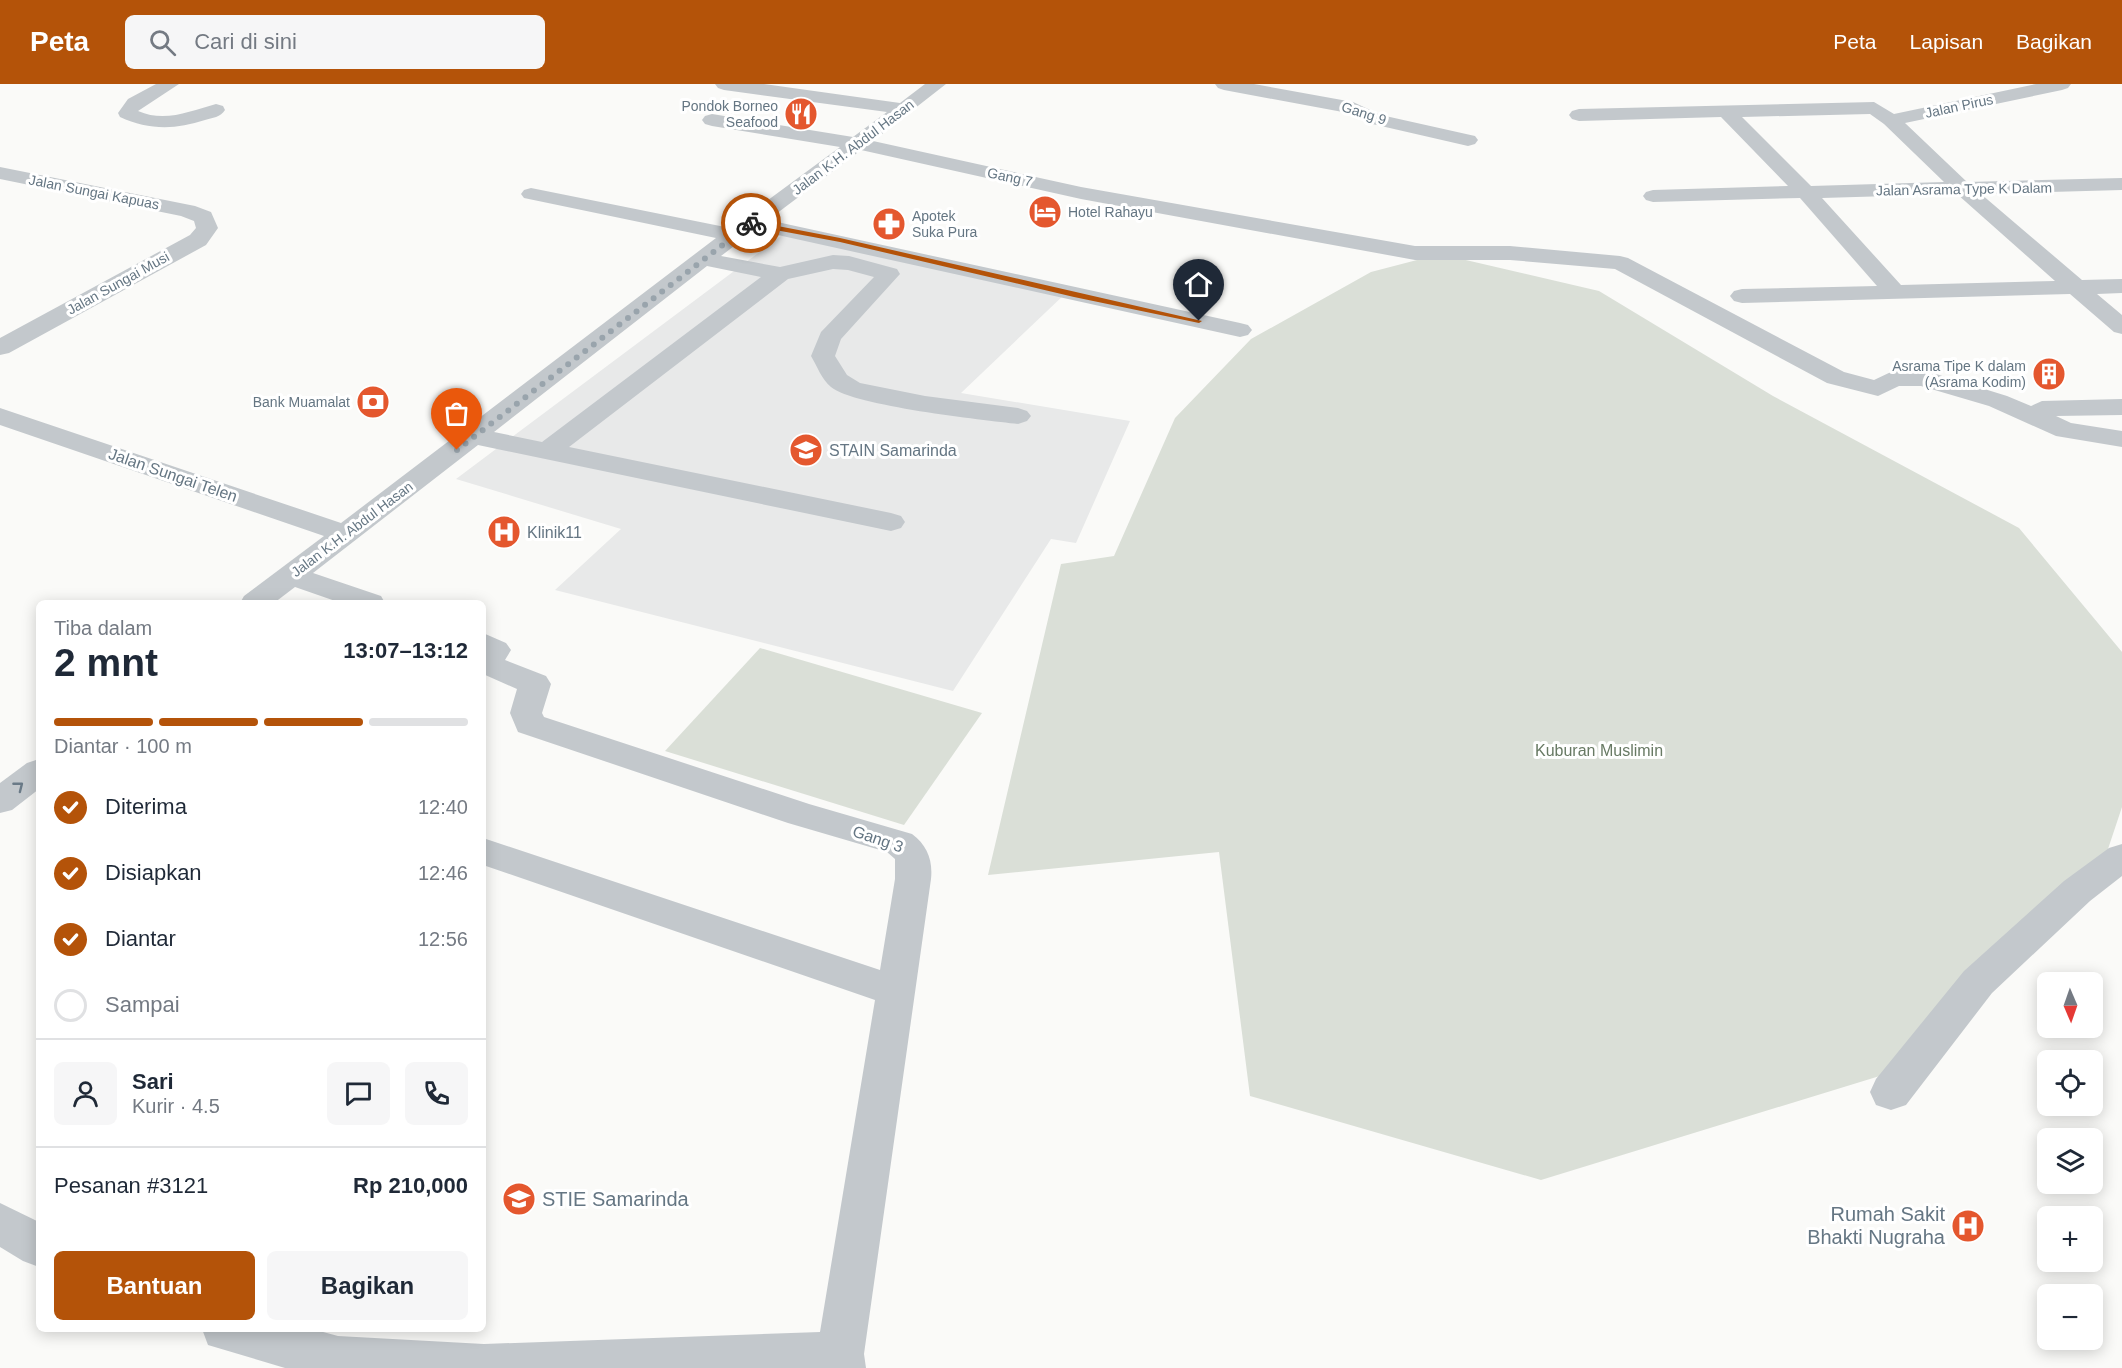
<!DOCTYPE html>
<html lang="id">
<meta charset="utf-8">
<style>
body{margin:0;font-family:Arial,sans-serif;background:#f6f6f7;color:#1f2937;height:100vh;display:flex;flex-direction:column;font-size:22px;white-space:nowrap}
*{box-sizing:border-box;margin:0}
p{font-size:20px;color:#747a83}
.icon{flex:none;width:33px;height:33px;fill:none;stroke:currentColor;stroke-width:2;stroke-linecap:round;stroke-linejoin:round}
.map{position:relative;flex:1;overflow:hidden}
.drawer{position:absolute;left:36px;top:516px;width:450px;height:732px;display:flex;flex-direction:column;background:#fff;border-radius:9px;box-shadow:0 3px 15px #0003}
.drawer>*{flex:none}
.needle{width:39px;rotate:178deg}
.tools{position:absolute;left:2037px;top:888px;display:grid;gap:12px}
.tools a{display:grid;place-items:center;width:66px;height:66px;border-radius:9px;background:#fff;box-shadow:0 3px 15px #0003;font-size:30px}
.pin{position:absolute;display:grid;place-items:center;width:51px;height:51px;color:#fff;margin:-62px -26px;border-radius:50% 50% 50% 0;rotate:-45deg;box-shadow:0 0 6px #0007}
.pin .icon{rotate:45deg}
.courier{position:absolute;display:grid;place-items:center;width:60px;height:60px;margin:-30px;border:4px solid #b45309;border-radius:50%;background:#fff;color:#222;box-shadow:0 2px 8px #0007}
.overview em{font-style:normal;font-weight:600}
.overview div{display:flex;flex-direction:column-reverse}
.overview{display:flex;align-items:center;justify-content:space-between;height:102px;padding:0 18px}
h1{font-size:39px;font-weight:600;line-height:45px}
.bar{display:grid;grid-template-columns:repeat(4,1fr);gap:9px 6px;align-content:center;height:72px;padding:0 18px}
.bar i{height:8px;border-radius:4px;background:#e0e1e3}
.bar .active{background:#b45309}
.bar p{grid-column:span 4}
.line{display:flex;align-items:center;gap:15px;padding:0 18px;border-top:2px solid #e0e1e3}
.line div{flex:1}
.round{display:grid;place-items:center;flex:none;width:63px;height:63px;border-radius:9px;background:#f6f6f7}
ol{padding:0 18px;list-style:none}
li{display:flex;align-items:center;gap:18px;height:66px}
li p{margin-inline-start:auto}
li .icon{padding:6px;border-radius:50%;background:#b45309;color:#fff;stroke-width:4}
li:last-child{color:#747a83}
li i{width:33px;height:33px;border:3px solid #e0e1e3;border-radius:50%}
.cta{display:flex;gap:12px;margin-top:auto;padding:12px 18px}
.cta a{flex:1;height:69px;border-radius:9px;background:#b45309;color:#fff;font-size:24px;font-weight:600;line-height:69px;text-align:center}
.cta a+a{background:#f6f6f7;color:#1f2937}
header{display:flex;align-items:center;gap:36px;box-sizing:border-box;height:84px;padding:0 30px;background:#b45309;color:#fff}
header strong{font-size:28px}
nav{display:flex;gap:33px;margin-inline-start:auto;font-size:21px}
.search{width:420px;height:54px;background:#f6f6f7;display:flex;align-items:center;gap:15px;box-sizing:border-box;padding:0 21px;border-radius:9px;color:#747a83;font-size:22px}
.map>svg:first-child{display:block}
</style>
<header>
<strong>Peta</strong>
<div class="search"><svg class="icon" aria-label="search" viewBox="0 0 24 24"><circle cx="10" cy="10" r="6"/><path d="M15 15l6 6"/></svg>Cari di sini</div>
<nav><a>Peta</a><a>Lapisan</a><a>Bagikan</a></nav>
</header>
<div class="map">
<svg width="2122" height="1284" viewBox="0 0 2122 1284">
<rect width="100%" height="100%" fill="#fafaf8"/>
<polygon fill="#e8e9e9" points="789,146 1066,209 961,309 1130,337 1076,459 1051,455 953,607 555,506 621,445 456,395"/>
<g fill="#dadfd7">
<polygon points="1440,170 1599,207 1773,312 2019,444 2122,568 2122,723 2097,798 1909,983 1541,1096 1250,1012 1219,768 988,791 1061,480 1114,472 1175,334 1251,255 1371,188"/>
<polygon points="760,564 982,629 904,741 665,667"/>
</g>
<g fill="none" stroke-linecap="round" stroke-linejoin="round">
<g fill="#c3c8cc" fill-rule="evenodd">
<path d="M156,0h23l-41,27c27,12 52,0 78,-7l7,2 2,4c-4,7 -13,8 -20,10 -30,10 -57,10 -85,-3l-2,-4 10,-14z"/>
<path d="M715,0h49l136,19 25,-19h21l-73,57 208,46 334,59h95l110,10 8,2 216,114 30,8 19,-9 30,-1 84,26 24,10 11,-5 80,-2v16l-66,1 15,7 51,8v16l-66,-11 -67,-30 -68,-20h-22l-21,10 -51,-13 -212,-114 -105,-9h-95l-334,-61 -220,-49 -93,70 472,103 8,2 4,5 -4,5 -8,2 -485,-107 -34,26 59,11 53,-12 16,1 48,13 3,5 -59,65 -6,17 12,19 13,8 65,13 93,12 9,3 4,5 -4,5 -9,3c-35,-4 -164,-18 -187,-37 -9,-7 -14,-21 -20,-31l10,-24 53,-55 -26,-7 -15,-1 -45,10 -219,168 322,66 10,3 4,6 -4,6 -10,3 -413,-86 -165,128 68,23 4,7h-44l-46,-16 -21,16h-34l4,-7 80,-60 -324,-111v-17l341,115 375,-285 -192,-40 -3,-4 3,-4 7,-2 199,40 110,-81 -128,-21 -7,-2 -3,-4 3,-4 7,-2 141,23 34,-25 -163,-22 -6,-2zM707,182l54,11 -219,165 -48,-10z"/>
<polygon points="1215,0 1254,0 1353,18 1381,31 1475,52 1478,56 1475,60 1468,62 1368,39 1348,29 1224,6 1218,4"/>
<path d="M2036,0h35l-3,4 -6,2 -157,33 62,59 155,-4v12l-141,4 101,86 40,-1v14l-25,1 25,21v19l-8,-2 -44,-38 -328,9 -8,-2 -4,-5 4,-5 8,-2 135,-3 -77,-88 -147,4 -7,-2 -3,-4 3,-4 7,-2 135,-4 -67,-69 -142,4 -7,-2 -3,-4 3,-4 7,-2 295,-7 20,12zM1870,30l14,10 60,58 -133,4 -69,-69zM1957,110l98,87 -154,4 -79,-87z"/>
<polygon points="0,83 195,122 211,128 218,144 206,161 9,269 0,271 0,254 190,151 196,144 194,137 181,132 0,95"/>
<path d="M483,549l23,10 5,7 -6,10 41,16 5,8 -9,29 2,4 265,87 103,30c15,11 21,26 19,45l-67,475 2,14h-581l-77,-23 -6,-16h110l26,7 146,8 336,-12 55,-332 -392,-135v-27l397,132 15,-91v-20l-8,-7 -99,-29 -270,-91 -8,-19 7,-24 -34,-15z"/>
<polygon points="39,675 39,705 12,726 0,729 0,699 27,679"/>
<polygon points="2122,760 2122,792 2090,817 1992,909 1906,1021 1891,1026 1876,1021 1870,1008 1876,995 1964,887 2064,797 2109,764"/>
<polygon points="0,1119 39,1138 39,1183 23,1177 0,1163"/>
</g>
</g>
<defs><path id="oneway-chevron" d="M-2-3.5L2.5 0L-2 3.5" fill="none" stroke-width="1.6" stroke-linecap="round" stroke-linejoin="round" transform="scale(1.5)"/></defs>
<use stroke="#6a7a87" href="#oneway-chevron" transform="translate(19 702) rotate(-38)"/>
<polygon fill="#b45309" points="751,137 840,154 1202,237 1199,239 1074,213 840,158 749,141"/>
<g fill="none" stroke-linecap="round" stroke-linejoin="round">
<polyline stroke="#99a4ac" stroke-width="6" stroke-dasharray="0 10.8" points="457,366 751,139"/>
</g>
<defs>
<symbol id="restaurant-disc" viewBox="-11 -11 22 22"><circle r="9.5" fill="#e4572e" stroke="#fff"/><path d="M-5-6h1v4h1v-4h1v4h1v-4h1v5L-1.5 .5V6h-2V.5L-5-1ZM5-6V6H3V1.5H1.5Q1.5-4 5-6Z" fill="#fff"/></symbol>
<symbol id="hotel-disc" viewBox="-11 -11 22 22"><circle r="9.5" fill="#e4572e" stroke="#fff"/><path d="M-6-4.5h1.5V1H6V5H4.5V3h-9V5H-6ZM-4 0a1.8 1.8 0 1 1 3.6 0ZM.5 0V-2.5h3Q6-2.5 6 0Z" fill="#fff"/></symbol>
<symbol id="pharmacy-disc" viewBox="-11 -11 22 22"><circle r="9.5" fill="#e4572e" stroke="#fff"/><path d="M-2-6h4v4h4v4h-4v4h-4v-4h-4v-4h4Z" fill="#fff"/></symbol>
<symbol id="building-disc" viewBox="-11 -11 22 22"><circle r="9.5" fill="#e4572e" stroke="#fff"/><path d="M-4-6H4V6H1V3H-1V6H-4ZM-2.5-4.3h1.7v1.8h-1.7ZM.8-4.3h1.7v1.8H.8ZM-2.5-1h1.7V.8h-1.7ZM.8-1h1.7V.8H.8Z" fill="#fff"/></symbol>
<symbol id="bank-disc" viewBox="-11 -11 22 22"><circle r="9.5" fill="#e4572e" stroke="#fff"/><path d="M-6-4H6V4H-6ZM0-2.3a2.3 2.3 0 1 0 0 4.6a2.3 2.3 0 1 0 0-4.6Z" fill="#fff"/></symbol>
<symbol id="university-disc" viewBox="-11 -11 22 22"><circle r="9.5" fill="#e4572e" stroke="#fff"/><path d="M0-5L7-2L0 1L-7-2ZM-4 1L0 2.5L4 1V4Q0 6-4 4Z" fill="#fff"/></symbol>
<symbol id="hospital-disc" viewBox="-11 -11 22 22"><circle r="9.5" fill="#e4572e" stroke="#fff"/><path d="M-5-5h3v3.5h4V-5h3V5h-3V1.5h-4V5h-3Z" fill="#fff"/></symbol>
</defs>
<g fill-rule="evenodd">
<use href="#restaurant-disc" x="782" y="11" width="38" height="38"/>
<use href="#hotel-disc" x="1026" y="109" width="38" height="38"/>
<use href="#pharmacy-disc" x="870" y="121" width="38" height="38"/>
<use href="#building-disc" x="2030" y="271" width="38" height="38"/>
<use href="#bank-disc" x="354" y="299" width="38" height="38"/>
<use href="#university-disc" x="787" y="347" width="38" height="38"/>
<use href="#hospital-disc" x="485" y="429" width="38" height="38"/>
<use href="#university-disc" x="500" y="1096" width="38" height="38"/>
<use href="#hospital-disc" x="1949" y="1123" width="38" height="38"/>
</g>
<g text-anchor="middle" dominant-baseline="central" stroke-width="6" stroke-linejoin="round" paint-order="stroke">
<g font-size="14" fill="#657683" stroke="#fff" text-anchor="end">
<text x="778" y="22">Pondok Borneo<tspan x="778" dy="16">Seafood</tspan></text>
<text x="1068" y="128" text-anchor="start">Hotel Rahayu</text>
<text x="912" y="132" text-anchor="start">Apotek<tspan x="912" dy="16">Suka Pura</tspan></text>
<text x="2026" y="282">Asrama Tipe K dalam<tspan x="2026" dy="16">(Asrama Kodim)</tspan></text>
<text x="350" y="318">Bank Muamalat</text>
</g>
<g font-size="14" fill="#657683" stroke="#fff">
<text transform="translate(1959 22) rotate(-12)">Jalan Pirus</text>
<text transform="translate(1364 29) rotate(18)">Gang 9</text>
<text transform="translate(853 63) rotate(-37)">Jalan K.H. Abdul Hasan</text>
<text transform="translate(1010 93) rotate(12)">Gang 7</text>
<text transform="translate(1964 105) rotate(-1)">Jalan Asrama Type K Dalam</text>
<text transform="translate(94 108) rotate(11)">Jalan Sungai Kapuas</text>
<text transform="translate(118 199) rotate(-29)">Jalan Sungai Musi</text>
<text transform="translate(352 445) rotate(-37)">Jalan K.H. Abdul Hasan</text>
</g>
<g font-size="16" fill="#657683" stroke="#fff" text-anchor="start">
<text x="829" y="366">STAIN Samarinda</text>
<text x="527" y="448">Klinik11</text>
</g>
<g font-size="16" fill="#657683" stroke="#fff">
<text transform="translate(173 391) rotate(19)">Jalan Sungai Telen</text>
<text transform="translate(878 755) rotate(19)">Gang 3</text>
</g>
<g font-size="16" fill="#687a64" stroke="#fff">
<text x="1599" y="666">Kuburan Muslimin</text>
</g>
<g font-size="20" fill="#657683" stroke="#fff" text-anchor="start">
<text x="542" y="1115">STIE Samarinda</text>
<text x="1945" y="1130" text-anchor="end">Rumah Sakit<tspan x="1945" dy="23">Bhakti Nugraha</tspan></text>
</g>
</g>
</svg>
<div class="tools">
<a><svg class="needle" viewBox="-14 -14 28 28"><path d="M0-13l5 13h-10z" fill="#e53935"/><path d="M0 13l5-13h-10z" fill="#747a83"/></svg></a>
<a><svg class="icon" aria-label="locate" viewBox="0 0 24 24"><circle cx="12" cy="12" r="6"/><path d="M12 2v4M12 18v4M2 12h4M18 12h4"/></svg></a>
<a><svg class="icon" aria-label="layers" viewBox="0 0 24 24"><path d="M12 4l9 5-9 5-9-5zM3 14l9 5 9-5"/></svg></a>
<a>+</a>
<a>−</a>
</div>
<div class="pin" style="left:457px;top:366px;background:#ea580c"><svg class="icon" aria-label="bag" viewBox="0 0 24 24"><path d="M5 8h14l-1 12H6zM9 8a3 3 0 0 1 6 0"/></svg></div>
<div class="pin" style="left:1199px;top:237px;background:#1f2937"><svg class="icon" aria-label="home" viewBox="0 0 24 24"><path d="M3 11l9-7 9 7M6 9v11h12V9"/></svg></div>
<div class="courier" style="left:751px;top:139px"><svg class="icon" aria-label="bike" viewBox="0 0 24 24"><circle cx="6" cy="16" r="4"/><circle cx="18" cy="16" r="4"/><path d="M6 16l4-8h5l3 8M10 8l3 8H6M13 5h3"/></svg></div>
<section class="drawer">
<div class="overview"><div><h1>2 mnt</h1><p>Tiba dalam</p></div><em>13:07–13:12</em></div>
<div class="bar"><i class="active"></i><i class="active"></i><i class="active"></i><i></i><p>Diantar · 100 m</p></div>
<ol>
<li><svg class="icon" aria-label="check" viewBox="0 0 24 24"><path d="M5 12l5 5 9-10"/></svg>Diterima<p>12:40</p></li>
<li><svg class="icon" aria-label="check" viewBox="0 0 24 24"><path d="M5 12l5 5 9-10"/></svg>Disiapkan<p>12:46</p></li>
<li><svg class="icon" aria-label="check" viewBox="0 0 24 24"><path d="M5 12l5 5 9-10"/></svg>Diantar<p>12:56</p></li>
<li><i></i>Sampai</li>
</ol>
<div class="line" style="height:108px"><a class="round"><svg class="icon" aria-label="person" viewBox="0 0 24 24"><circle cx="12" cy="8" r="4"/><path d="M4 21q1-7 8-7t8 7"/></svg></a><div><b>Sari</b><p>Kurir · 4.5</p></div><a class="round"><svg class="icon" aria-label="chat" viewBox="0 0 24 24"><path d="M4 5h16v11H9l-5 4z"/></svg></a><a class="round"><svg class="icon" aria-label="phone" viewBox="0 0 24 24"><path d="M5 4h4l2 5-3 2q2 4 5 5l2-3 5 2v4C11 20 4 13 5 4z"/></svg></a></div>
<div class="line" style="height:78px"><div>Pesanan #3121</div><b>Rp 210,000</b></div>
<div class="cta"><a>Bantuan</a><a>Bagikan</a></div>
</section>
</div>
